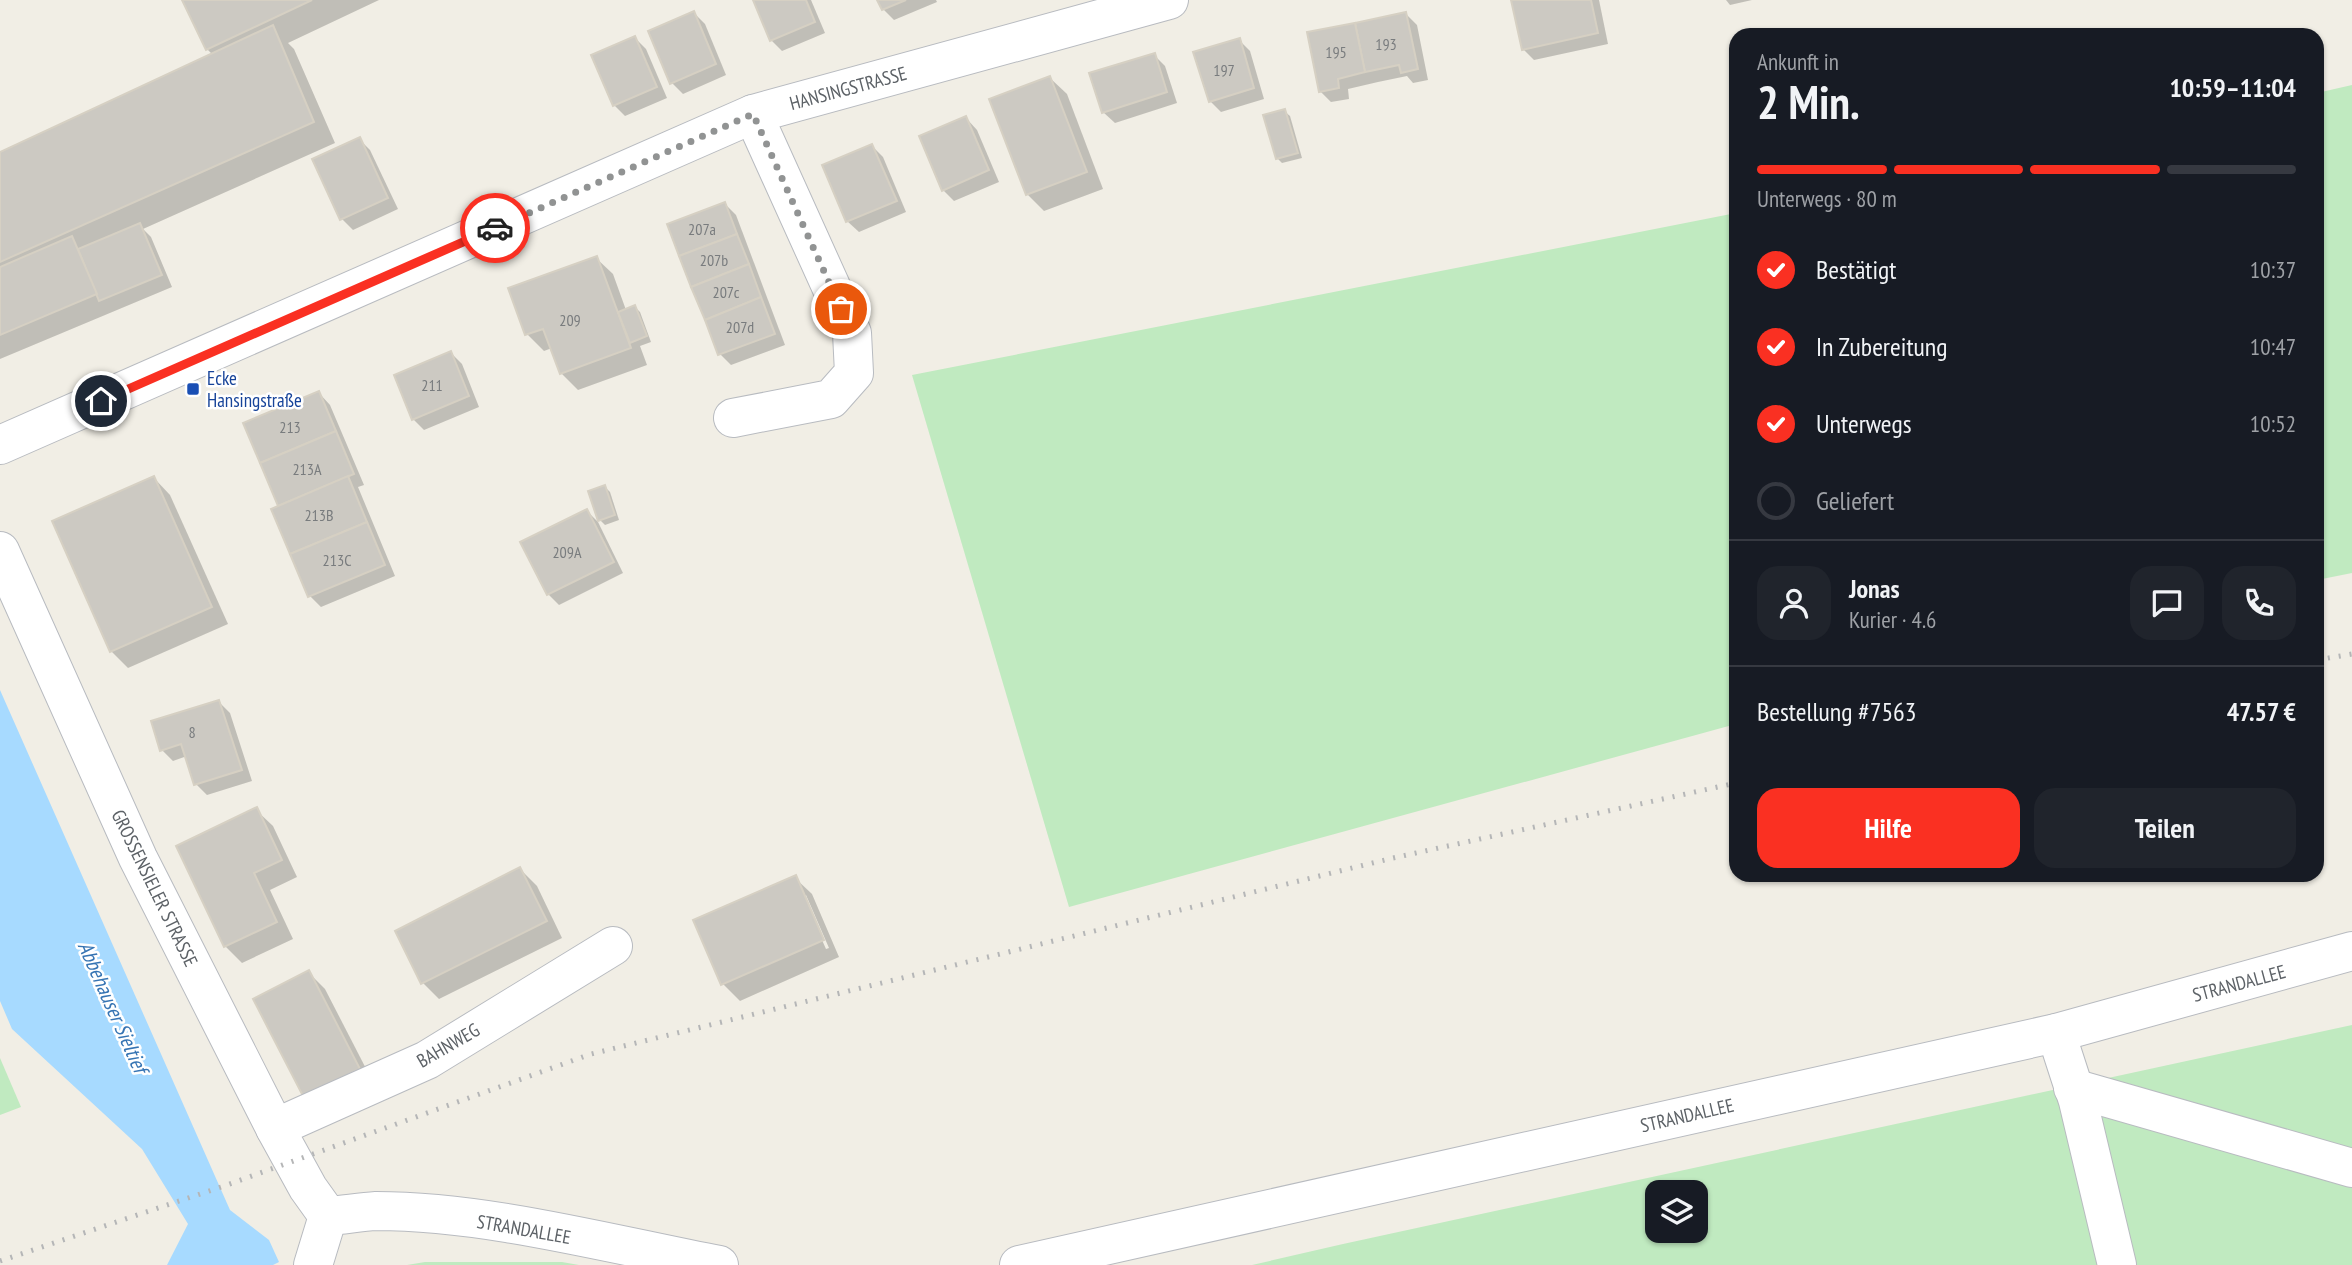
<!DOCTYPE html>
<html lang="de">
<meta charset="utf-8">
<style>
body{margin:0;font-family:"PT Sans Narrow",sans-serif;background:#20242c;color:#f1f3f6;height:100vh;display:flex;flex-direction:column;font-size:26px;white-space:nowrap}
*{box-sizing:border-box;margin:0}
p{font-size:23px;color:#9ea1a6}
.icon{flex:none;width:38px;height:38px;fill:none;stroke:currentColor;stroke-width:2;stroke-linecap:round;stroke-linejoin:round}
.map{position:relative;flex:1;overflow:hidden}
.side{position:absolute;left:1729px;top:28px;width:595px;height:854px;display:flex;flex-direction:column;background:#171b24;border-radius:21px;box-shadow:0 2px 5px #0004}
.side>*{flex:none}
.fabs{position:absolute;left:1645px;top:1180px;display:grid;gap:14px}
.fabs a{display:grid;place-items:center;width:63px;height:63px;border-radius:14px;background:#171b24;box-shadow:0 2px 5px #0004;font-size:35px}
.pin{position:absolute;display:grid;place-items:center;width:60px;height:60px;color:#fff;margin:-30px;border:4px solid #fff;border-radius:50%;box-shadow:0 2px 7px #0007}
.courier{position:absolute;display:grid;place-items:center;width:70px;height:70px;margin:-35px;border:5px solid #fa3022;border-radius:50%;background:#fff;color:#222;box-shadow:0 2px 9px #0007}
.headline em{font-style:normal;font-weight:600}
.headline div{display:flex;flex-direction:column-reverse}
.headline{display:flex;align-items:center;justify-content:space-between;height:119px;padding:0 28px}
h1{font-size:46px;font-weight:600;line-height:52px}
.bar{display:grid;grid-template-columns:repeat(4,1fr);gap:10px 7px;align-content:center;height:84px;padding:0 28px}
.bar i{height:9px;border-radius:5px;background:#363941}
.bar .current{background:#fa3022}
.bar p{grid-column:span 4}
.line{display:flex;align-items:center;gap:18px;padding:0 28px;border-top:2px solid #363941}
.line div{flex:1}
.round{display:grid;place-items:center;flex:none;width:74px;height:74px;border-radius:21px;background:#20242c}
ol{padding:0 28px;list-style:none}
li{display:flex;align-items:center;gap:21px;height:77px}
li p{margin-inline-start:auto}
li .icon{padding:7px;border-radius:50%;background:#fa3022;color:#fff;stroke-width:4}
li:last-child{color:#9ea1a6}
li i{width:38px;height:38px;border:4px solid #363941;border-radius:50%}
.action{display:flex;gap:14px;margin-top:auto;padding:14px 28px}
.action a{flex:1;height:80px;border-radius:21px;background:#fa3022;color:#fff;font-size:28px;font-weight:600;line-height:80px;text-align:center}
.action a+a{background:#20242c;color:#f1f3f6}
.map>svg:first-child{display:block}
</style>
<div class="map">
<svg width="2352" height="1265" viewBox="0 0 2352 1265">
<rect width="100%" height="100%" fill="#f1eee5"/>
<g fill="#c0eac0" fill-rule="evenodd">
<polygon points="2352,85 2352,573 2317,580 2317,93"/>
<polygon points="1736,213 1736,724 1069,907 912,375"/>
<path d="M2352,1025v240h-1100l91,-21zM1657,1192h39v38h-39z"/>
<polygon points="0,1058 21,1107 0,1115"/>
<polygon points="425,1262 562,1262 579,1265 407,1265"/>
</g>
<polygon fill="#a7daff" points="0,690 230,1210 269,1240 279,1262 273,1265 167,1265 188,1224 142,1149 12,1029 0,1001"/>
<g fill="#0003" fill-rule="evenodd">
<polygon points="184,0 379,0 288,43 294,49 335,143 143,229 151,237 172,287 0,359 0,154 213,55 207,49"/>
<polygon points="755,0 811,0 825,33 782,51 771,40"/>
<polygon points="879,0 936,0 937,2 894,20 883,9"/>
<polygon points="1512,0 1599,0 1608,44 1534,60 1523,49"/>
<polygon points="1726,0 1752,0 1730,5"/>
<polygon points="694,13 705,24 726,75 683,94 672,83"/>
<polygon points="1406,14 1417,25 1428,80 1413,83 1407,76 1378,82 1348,89 1349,99 1331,102 1320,91"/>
<polygon points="635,38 646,49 667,98 625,116 614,105"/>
<polygon points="1239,40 1250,51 1264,99 1221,112 1210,101"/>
<polygon points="1154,55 1165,66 1177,103 1115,123 1103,112"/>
<polygon points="1050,78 1067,94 1103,189 1044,211 1027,194 991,100"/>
<polygon points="1284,111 1290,116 1302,158 1282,163 1277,158"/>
<polygon points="966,118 977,130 999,182 954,201 943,190"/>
<polygon points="359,139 370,150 398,209 353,230 342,219"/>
<polygon points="872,146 883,157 906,212 859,232 847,221"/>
<polygon points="725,204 736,215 785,345 731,365 720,354"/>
<polygon points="596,258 613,274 626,310 635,307 640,312 651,342 640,346 647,365 578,390 562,374 552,348 544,351 527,334"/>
<polygon points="451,353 462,364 479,407 424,430 413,419"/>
<polygon points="319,393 330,405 364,485 358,487 395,576 321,607 310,596 280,507"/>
<polygon points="154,478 170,495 228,624 128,668 111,651"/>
<polygon points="605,487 610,492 619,520 605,525 600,520"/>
<polygon points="587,511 598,522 623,573 559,605 548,594"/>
<polygon points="219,702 230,713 252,781 207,795 196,784 187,756 173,761 162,750"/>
<polygon points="256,810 273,826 297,877 270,890 293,939 242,963 225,946 178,847"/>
<polygon points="520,869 537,886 562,938 439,999 423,983"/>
<path d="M795,878l17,16 27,63 -99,44 -17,-17zM802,895h4l23,53 -3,1z"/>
<polygon points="308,972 325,989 375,1086 322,1114"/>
</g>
<g fill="#ccc9c2" stroke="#d6d0c3" stroke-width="2">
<polygon points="182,0 312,0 206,50"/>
<polygon points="753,0 806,0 815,22 770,41"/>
<polygon points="877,0 906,0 882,10"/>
<polygon points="1511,0 1591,0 1598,33 1522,50"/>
<polygon points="694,11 716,64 670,84 648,31"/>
<polygon points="1406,12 1418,69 1401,73 1399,65 1365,72 1355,23"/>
<polygon points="1355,23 1365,72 1338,79 1339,88 1319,92 1307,32"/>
<polygon points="273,25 314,122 0,262 0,152"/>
<polygon points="635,36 657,87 613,106 591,55"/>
<polygon points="1240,38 1254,88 1209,102 1193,52"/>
<polygon points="1155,53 1167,92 1102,113 1089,73"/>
<polygon points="1050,76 1087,172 1026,195 989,99"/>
<polygon points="1285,109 1298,153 1276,159 1263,115"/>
<polygon points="966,116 989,170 942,191 919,136"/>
<polygon points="360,137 388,198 340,220 312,159"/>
<polygon points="872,144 897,201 846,222 822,165"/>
<polygon points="725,202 737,234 679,256 667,224"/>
<polygon points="140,223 162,275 99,301 78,249"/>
<polygon points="737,234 749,264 691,287 679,256"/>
<polygon points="72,236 97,294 0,335 0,267"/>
<polygon points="597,256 631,348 560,374 543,329 525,335 508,288"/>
<polygon points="749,264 761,297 705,320 691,287"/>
<polygon points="761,297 775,334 718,355 705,320"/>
<polygon points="635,305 647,336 630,343 618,312"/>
<polygon points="451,351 469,396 412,420 394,375"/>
<polygon points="319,391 336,431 260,463 243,423"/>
<polygon points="336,431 354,474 278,506 260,463"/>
<polygon points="154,476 212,607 110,652 52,521"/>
<polygon points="348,476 367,522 290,554 271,509"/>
<polygon points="605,485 615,515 598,521 588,491"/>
<polygon points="587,509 614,562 547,595 520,542"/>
<polygon points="367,522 385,565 308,597 290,554"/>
<polygon points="219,700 242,770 194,785 181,744 160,751 151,721"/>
<polygon points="257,807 282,860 254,873 277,922 224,947 176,846"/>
<polygon points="520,867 547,921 421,984 395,931"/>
<polygon points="796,875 824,940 721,985 693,920"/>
<polygon points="309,970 360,1069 304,1098 253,999"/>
</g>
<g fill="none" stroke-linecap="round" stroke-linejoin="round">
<defs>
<g id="minor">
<polyline points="733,418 831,399 854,373 852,333 753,114"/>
<polyline points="0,445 753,114 1169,0"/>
<polyline points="0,551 138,858 275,1128 308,1188 328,1216"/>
<polyline points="2056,1033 2078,1101 2117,1265"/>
<polyline points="2073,1088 2352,1168"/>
<polyline points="275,1128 427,1060 613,946"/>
<path d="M328,1216c15,-1 32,-4 48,-5 110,0 234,33 343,54"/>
<polyline points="313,1265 328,1216"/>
<polyline points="1019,1265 2056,1033 2352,951"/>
</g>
</defs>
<use href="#minor" stroke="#b8bbc0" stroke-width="40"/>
<use href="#minor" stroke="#fff" stroke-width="38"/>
<g stroke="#b5b6b7" stroke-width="5" stroke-dasharray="2 9" stroke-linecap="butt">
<polyline points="2317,660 2352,654"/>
<polyline points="0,1261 224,1186 591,1054 1393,858 1736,783"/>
</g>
</g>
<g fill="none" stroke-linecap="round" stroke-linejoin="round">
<polyline stroke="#919393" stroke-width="7" stroke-dasharray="0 12.6" points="495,228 753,114 841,309"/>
<polyline stroke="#fa3022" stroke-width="9" points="101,401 495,228"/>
</g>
<rect fill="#1a4fb4" stroke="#fff" stroke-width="2.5" x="186" y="382" width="14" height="14" rx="3.5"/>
<g text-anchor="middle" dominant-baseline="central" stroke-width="5" stroke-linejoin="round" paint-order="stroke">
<g font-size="16" fill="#797c7e">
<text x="1386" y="44">193</text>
<text x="1336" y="52">195</text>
<text x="1224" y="70">197</text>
<text x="702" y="229">207a</text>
<text x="714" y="260">207b</text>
<text x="726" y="292">207c</text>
<text x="570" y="320">209</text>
<text x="740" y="327">207d</text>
<text x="432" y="385">211</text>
<text x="290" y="427">213</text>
<text x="307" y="469">213A</text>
<text x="319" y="515">213B</text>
<text x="567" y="552">209A</text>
<text x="337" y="560">213C</text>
<text x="192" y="732">8</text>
</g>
<g font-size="19" fill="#5d6267" stroke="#fff">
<text transform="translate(848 88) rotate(-15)">HANSINGSTRASSE</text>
<text transform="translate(155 888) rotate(64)">GROSSENSIELER STRASSE</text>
<text transform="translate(2239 983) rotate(-15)">STRANDALLEE</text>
<text transform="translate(448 1045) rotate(-30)">BAHNWEG</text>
<text transform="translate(1687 1115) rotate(-13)">STRANDALLEE</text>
<text transform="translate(524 1229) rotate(10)">STRANDALLEE</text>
</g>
<g font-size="19" fill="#164399" stroke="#fff" text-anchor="start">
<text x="207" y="378">Ecke<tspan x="207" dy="22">Hansingstraße</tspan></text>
</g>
<g font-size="21" font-style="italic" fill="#3674b3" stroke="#fff">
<text transform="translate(113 1007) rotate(66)">Abbehauser Sieltief</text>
</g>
</g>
</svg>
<div class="fabs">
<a><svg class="icon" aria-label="layers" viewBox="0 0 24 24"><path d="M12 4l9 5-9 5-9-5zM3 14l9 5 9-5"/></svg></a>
</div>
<div class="pin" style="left:841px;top:309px;background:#ea580c"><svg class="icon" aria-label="bag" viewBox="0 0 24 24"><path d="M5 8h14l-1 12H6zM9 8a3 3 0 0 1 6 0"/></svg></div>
<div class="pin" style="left:101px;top:401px;background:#1f2937"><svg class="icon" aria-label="home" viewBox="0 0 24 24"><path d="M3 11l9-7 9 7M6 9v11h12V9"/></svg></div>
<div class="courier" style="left:495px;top:228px"><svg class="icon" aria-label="car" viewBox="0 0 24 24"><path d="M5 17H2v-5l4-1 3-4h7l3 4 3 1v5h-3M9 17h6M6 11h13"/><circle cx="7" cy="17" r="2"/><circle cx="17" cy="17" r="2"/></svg></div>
<section class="side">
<div class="headline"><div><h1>2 Min.</h1><p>Ankunft in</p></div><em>10:59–11:04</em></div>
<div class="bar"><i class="current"></i><i class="current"></i><i class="current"></i><i></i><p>Unterwegs · 80 m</p></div>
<ol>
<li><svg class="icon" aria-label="check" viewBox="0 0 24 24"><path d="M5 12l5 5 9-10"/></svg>Bestätigt<p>10:37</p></li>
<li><svg class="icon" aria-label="check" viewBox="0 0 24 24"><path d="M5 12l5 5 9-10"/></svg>In Zubereitung<p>10:47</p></li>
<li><svg class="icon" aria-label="check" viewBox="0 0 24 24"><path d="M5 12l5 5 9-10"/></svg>Unterwegs<p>10:52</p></li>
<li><i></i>Geliefert</li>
</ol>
<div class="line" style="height:126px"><a class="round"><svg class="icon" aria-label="person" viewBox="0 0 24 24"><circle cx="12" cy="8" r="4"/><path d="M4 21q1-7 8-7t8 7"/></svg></a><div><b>Jonas</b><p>Kurier · 4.6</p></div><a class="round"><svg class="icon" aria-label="chat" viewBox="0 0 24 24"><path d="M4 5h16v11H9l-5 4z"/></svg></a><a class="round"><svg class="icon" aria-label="phone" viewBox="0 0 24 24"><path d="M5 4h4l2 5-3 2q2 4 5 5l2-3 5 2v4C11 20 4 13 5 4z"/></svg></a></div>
<div class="line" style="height:91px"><div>Bestellung #7563</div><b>47.57 €</b></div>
<div class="action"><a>Hilfe</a><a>Teilen</a></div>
</section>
</div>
